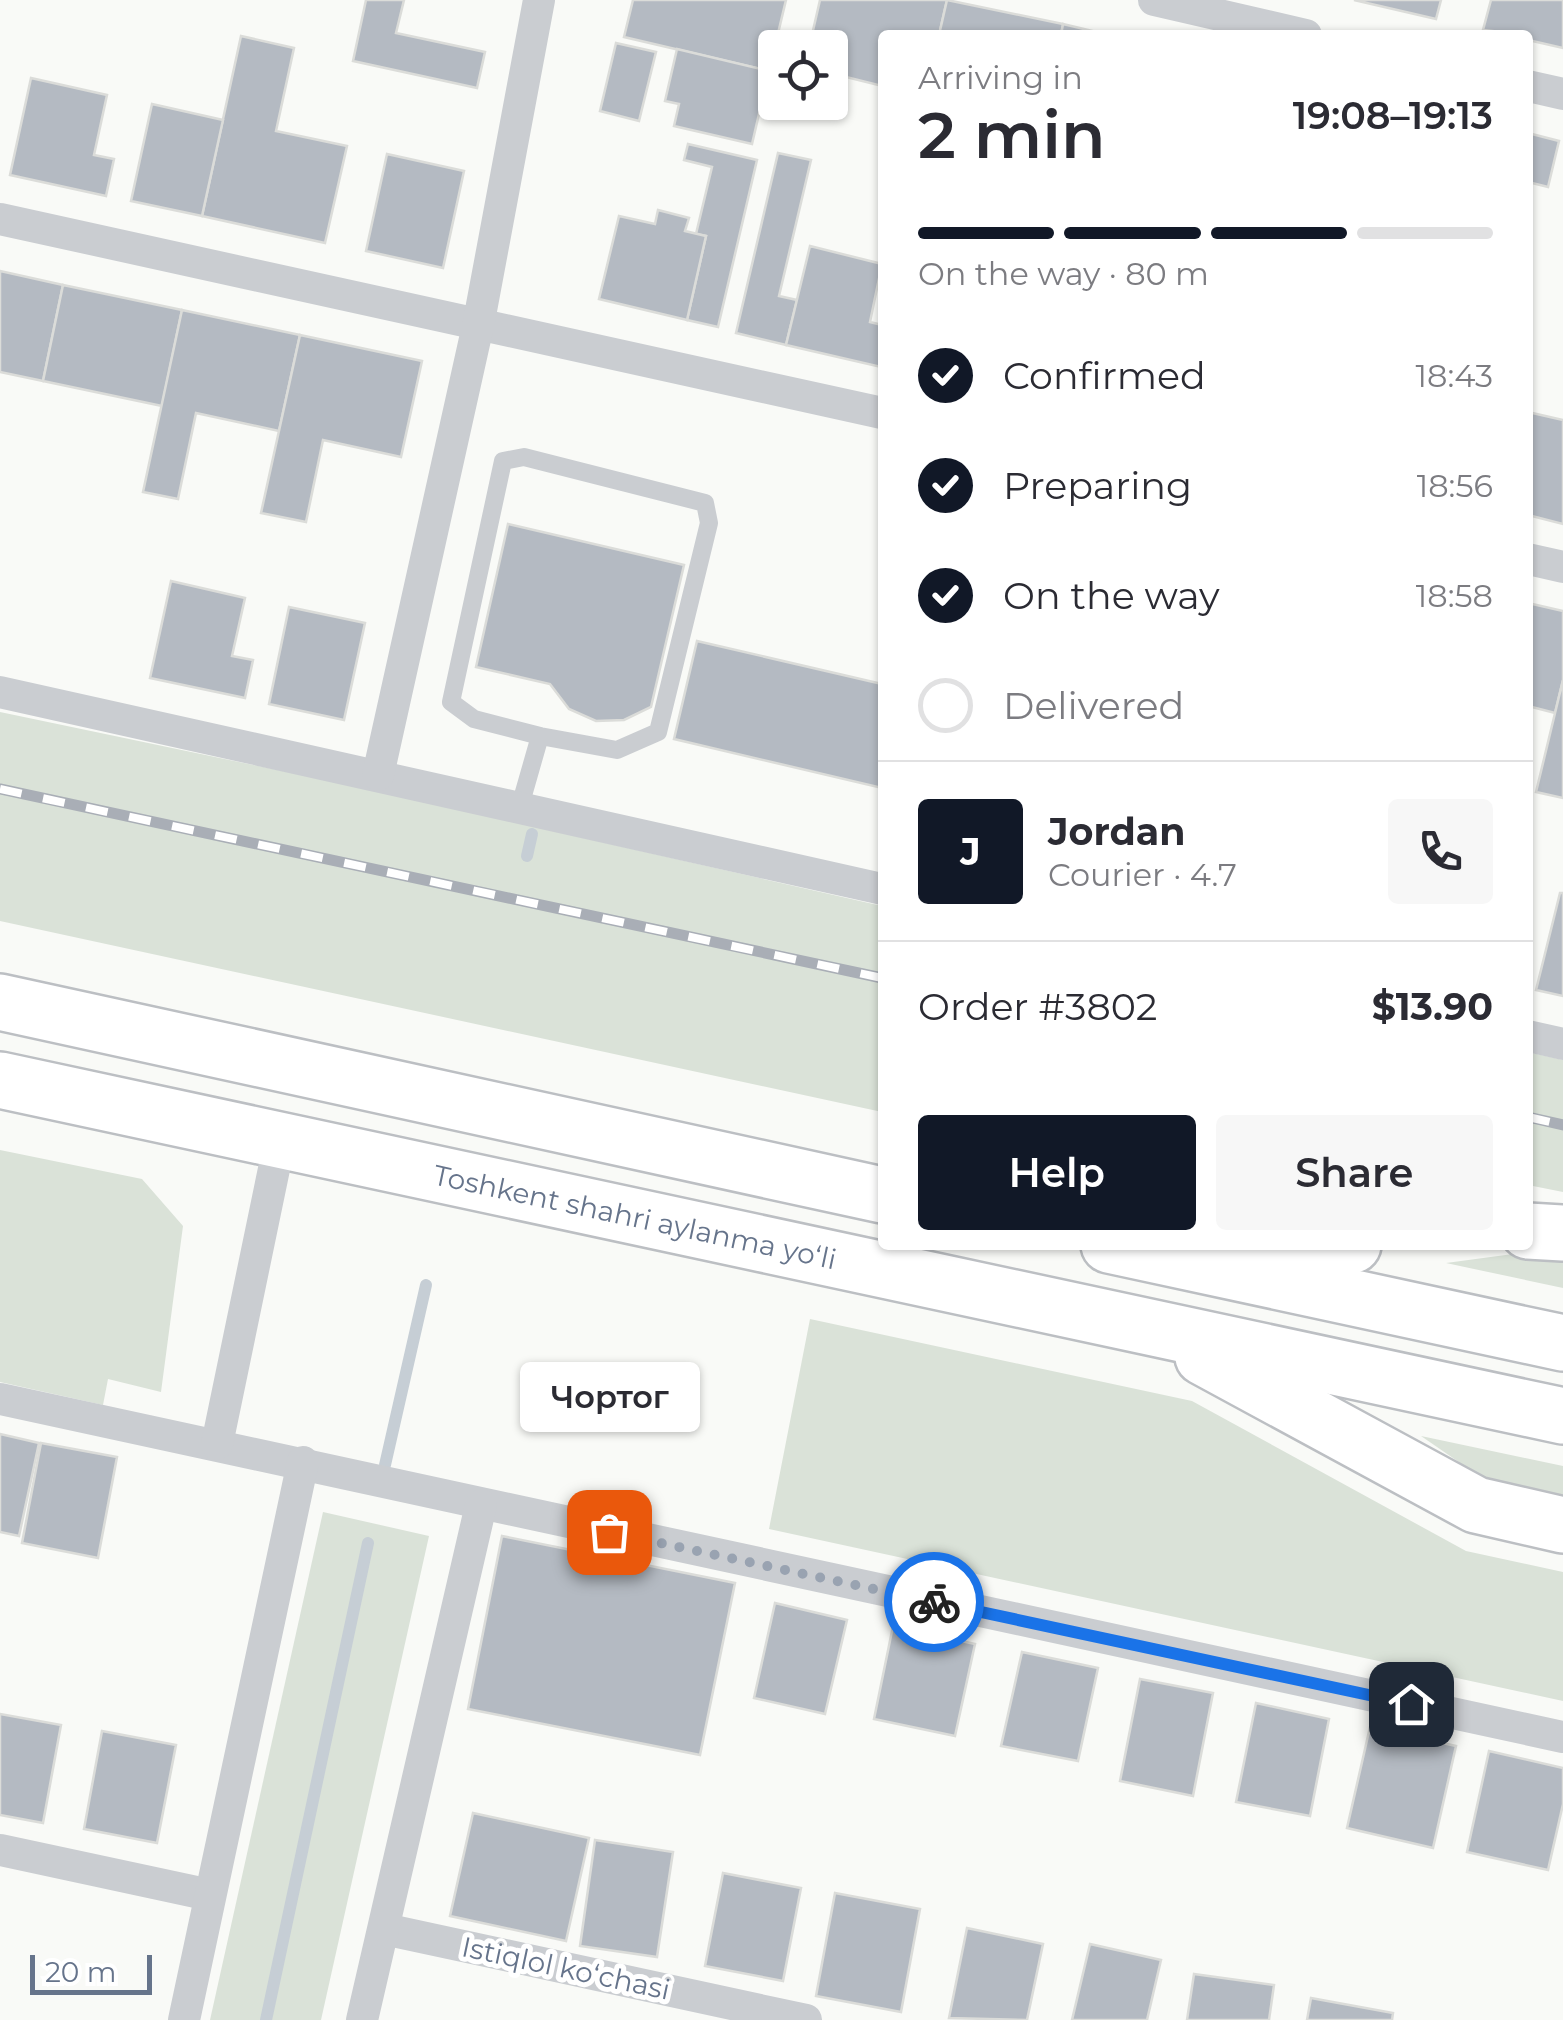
<!DOCTYPE html>
<meta charset="utf-8">
<style>
body{margin:0;font-family:Montserrat,sans-serif;background:#f7f7f7;color:#2b2b33;height:100vh;display:flex;flex-direction:column;font-size:38px;white-space:nowrap}
*{box-sizing:border-box;margin:0}
p{font-size:32px;color:#7c7c81}
.icon{flex:none;width:55px;height:55px;fill:none;stroke:currentColor;stroke-width:2;stroke-linecap:round;stroke-linejoin:round}
.map{position:relative;flex:1;overflow:hidden}
.drawer{position:absolute;left:878px;top:30px;width:655px;height:1220px;display:flex;flex-direction:column;background:#fff;border-radius:10px;box-shadow:0 2px 8px #0004}
.drawer>*{flex:none}
.buttons{position:absolute;left:758px;top:30px;display:grid;gap:20px}
.buttons a{display:grid;place-items:center;width:90px;height:90px;border-radius:10px;background:#fff;box-shadow:0 2px 8px #0004;font-size:50px}
.scale{position:absolute;left:30px;bottom:25px;width:122px;box-sizing:border-box;padding-left:10px;border:5px solid #66748b;border-top:0;font-size:28px;line-height:35px;white-space:nowrap;color:#66748b;-webkit-text-stroke:8px #fff;paint-order:stroke}
.pin{position:absolute;display:grid;place-items:center;width:85px;height:85px;color:#fff;margin:-42px;border-radius:20px;box-shadow:0 5px 15px #0006}
.courier{position:absolute;display:grid;place-items:center;width:100px;height:100px;margin:-50px;border:8px solid #1a73e8;border-radius:50%;background:#fff;color:#222;box-shadow:0 2px 12px #0007}
.bubble{position:absolute;height:70px;border-radius:10px;background:#fff;box-shadow:0 2px 8px #0004;font-size:32px;font-weight:600;line-height:70px;text-align:center}
.head em{font-style:normal;font-weight:600}
.head div{display:flex;flex-direction:column-reverse}
.head{display:flex;align-items:center;justify-content:space-between;height:170px;padding:0 40px}
h1{font-size:65px;font-weight:600;line-height:75px}
.bar{display:grid;grid-template-columns:repeat(4,1fr);gap:15px 10px;align-content:center;height:120px;padding:0 40px}
.bar i{height:12px;border-radius:8px;background:#e1e1e2}
.bar .selected{background:#111827}
.bar p{grid-column:span 4}
.line{display:flex;align-items:center;gap:25px;padding:0 40px;border-top:2px solid #e1e1e2}
.line div{flex:1}
.round{display:grid;place-items:center;flex:none;width:105px;height:105px;border-radius:10px;background:#f7f7f7}
ol{padding:0 40px;list-style:none}
li{display:flex;align-items:center;gap:30px;height:110px}
li p{margin-inline-start:auto}
li .icon{padding:10px;border-radius:50%;background:#111827;color:#fff;stroke-width:4}
li:last-child{color:#7c7c81}
li i{width:55px;height:55px;border:5px solid #e1e1e2;border-radius:50%}
.cta{display:flex;gap:20px;margin-top:auto;padding:20px 40px}
.cta a{flex:1;height:115px;border-radius:10px;background:#111827;color:#fff;font-size:40px;font-weight:600;line-height:115px;text-align:center}
.cta a+a{background:#f7f7f7;color:#2b2b33}
.map>svg:first-child{display:block}
</style>
<div class="map">
<svg width="1563" height="2020" viewBox="0 0 1563 2020">
<rect width="100%" height="100%" fill="#f9faf7"/>
<g fill="#dae2d8">
<polygon points="0,712 373,790 882,906 882,1112 0,921"/>
<polygon points="1528,1052 1563,1060 1563,1192 1528,1185"/>
<polygon points="0,1150 142,1179 183,1226 161,1392 108,1379 103,1405 0,1382"/>
<polygon points="1549,1249 1563,1252 1563,1288 1446,1263"/>
<polygon points="810,1319 1192,1401 1466,1551 1563,1572 1563,1701 769,1529"/>
<polygon points="1421,1436 1563,1466 1563,1496 1482,1478"/>
<polygon points="323,1512 429,1536 321,2020 210,2020"/>
</g>
<g fill="none" stroke-linecap="round" stroke-linejoin="round">
<g stroke="#c6ced5" stroke-width="12">
<polyline points="527,856 532,834"/>
<polyline points="385,1465 426,1285"/>
<polyline points="266,2020 368,1543"/>
</g>
</g>
<g fill="#b4bac2" stroke="#dbdcd9" stroke-width="2.5">
<polygon points="366,0 404,0 396,33 485,52 477,88 353,61"/>
<polygon points="633,0 786,0 769,71 624,37"/>
<polygon points="820,0 947,0 939,35 882,35 882,86 830,73 830,48 809,48"/>
<polygon points="947,0 1063,24 1061,35 939,35"/>
<polygon points="1354,0 1441,0 1436,19"/>
<polygon points="1491,0 1563,0 1563,48 1528,40 1528,35 1483,30"/>
<polygon points="1063,24 1109,35 1061,35"/>
<polygon points="241,36 294,48 276,131 347,146 325,243 202,216"/>
<polygon points="616,43 656,52 639,121 600,111"/>
<polygon points="677,49 769,71 752,144 674,126 679,104 665,101"/>
<polygon points="31,78 107,95 94,155 114,159 106,196 10,175"/>
<polygon points="152,104 223,120 202,216 131,201"/>
<polygon points="1528,133 1559,141 1548,187 1528,182"/>
<polygon points="688,144 757,160 718,327 687,320 706,236 696,234 712,167 684,160"/>
<polygon points="778,153 811,160 779,296 797,300 786,345 736,333"/>
<polygon points="387,154 464,171 443,268 366,251"/>
<polygon points="658,210 689,218 685,231 706,236 687,320 599,299 619,216 655,224"/>
<polygon points="810,246 882,264 870,322 882,325 881,367 786,345"/>
<polygon points="0,271 63,285 43,381 0,372"/>
<polygon points="63,285 182,310 162,406 43,381"/>
<polygon points="182,310 300,335 279,431 196,413 178,499 143,492"/>
<polygon points="300,335 422,361 401,457 323,440 306,522 261,513"/>
<polygon points="1528,412 1563,420 1563,524 1528,515"/>
<polygon points="508,524 684,565 651,707 624,720 596,721 569,709 550,684 476,667"/>
<polygon points="171,581 245,598 232,656 253,660 245,698 150,678"/>
<polygon points="1528,603 1563,611 1563,680 1555,713 1528,706"/>
<polygon points="289,607 365,623 344,720 269,704"/>
<polygon points="697,641 882,684 882,788 674,739"/>
<polygon points="1563,680 1563,798 1536,792"/>
<polygon points="1560,893 1563,893 1563,996 1536,990"/>
<polygon points="0,1434 39,1443 19,1536 0,1532"/>
<polygon points="41,1443 117,1457 98,1558 22,1543"/>
<polygon points="502,1536 735,1583 700,1755 468,1709"/>
<polygon points="775,1603 847,1620 825,1714 754,1698"/>
<polygon points="893,1626 975,1644 955,1736 874,1719"/>
<polygon points="1022,1652 1098,1668 1078,1761 1001,1746"/>
<polygon points="1140,1679 1213,1693 1193,1796 1120,1781"/>
<polygon points="1256,1703 1329,1719 1310,1816 1236,1802"/>
<polygon points="0,1714 61,1725 43,1823 0,1815"/>
<polygon points="1370,1727 1456,1746 1433,1848 1347,1828"/>
<polygon points="102,1731 176,1745 157,1843 84,1829"/>
<polygon points="1489,1751 1563,1768 1563,1804 1548,1870 1467,1852"/>
<polygon points="473,1813 589,1838 566,1941 450,1916"/>
<polygon points="595,1840 673,1852 657,1957 580,1946"/>
<polygon points="723,1873 801,1888 783,1981 705,1966"/>
<polygon points="835,1893 920,1909 901,2012 816,1996"/>
<polygon points="967,1928 1043,1944 1027,2020 949,2018"/>
<polygon points="1090,1944 1161,1960 1147,2020 1072,2020"/>
<polygon points="1194,1974 1274,1985 1269,2020 1187,2020"/>
<polygon points="1311,1998 1393,2013 1392,2020 1307,2020"/>
</g>
<g fill="none" stroke-linecap="round" stroke-linejoin="round">
<defs>
<g id="trunk">
<polyline points="0,1002 882,1195"/>
<polyline points="0,1080 1563,1416"/>
<polyline points="1528,1231 1563,1233"/>
<polyline points="1109,1245 1563,1343"/>
<polyline points="1232,1255 1353,1245"/>
<polyline points="1203,1357 1476,1505 1563,1525"/>
</g>
</defs>
<use href="#trunk" stroke="#bcbfc3" stroke-width="60"/>
<polyline stroke="#cacdd1" stroke-width="18" points="520,806 540,736 474,719 451,702 503,461 524,457 705,503 709,523 658,732 617,750 540,736"/>
<g stroke="#cacdd1" stroke-width="32">
<polyline points="1154,0 1306,35"/>
<polyline points="1528,86 1563,94"/>
<polyline points="0,219 882,413"/>
<polyline points="1528,559 1563,567"/>
<polyline points="0,692 882,889"/>
<polyline points="378,775 479,321 539,0"/>
<polyline points="1528,1036 1563,1044"/>
<polyline points="0,1399 1563,1737"/>
<polyline points="217,1444 280,1140"/>
<polyline points="0,1850 210,1895"/>
<polyline points="384,1929 806,2020"/>
<polyline points="184,2020 303,1462"/>
<polyline points="362,2020 481,1505"/>
</g>
<use href="#trunk" stroke="#fff" stroke-width="55"/>
<defs>
<g id="rail">
<polyline points="0,789 882,978"/>
<polyline points="1528,1117 1563,1125"/>
</g>
</defs>
<use href="#rail" stroke="#a9aeb6" stroke-width="11"/>
<use href="#rail" stroke="#fff" stroke-width="8" stroke-dasharray="22" stroke-linecap="butt"/>
</g>
<g fill="none" stroke-linecap="round" stroke-linejoin="round">
<polyline stroke="#99a3b1" stroke-width="10" stroke-dasharray="0 18" points="609,1532 934,1602"/>
<polyline stroke="#1a73e8" stroke-width="12" points="934,1602 1411,1704"/>
</g>
<g text-anchor="middle" dominant-baseline="central" stroke-width="10" stroke-linejoin="round" paint-order="stroke">
<g font-size="28" fill="#66748b" stroke="#fff">
<text transform="translate(635 1217) rotate(12)">Toshkent shahri aylanma yoʻli</text>
<text transform="translate(566 1968) rotate(12)">Istiqlol koʻchasi</text>
</g>
</g>
</svg>
<div class="buttons">
<a><svg class="icon" aria-label="locate" viewBox="0 0 24 24"><circle cx="12" cy="12" r="6"/><path d="M12 2v4M12 18v4M2 12h4M18 12h4"/></svg></a>
</div>
<div class="scale">20 m</div>
<div class="pin" style="left:609px;top:1532px;background:#ea580c"><svg class="icon" aria-label="bag" viewBox="0 0 24 24"><path d="M5 8h14l-1 12H6zM9 8a3 3 0 0 1 6 0"/></svg></div>
<div class="pin" style="left:1411px;top:1704px;background:#1f2937"><svg class="icon" aria-label="home" viewBox="0 0 24 24"><path d="M3 11l9-7 9 7M6 9v11h12V9"/></svg></div>
<div class="courier" style="left:934px;top:1602px"><svg class="icon" aria-label="bike" viewBox="0 0 24 24"><circle cx="6" cy="16" r="4"/><circle cx="18" cy="16" r="4"/><path d="M6 16l4-8h5l3 8M10 8l3 8H6M13 5h3"/></svg></div>
<div class="bubble" style="left:520px;top:1362px;width:180px">Чортог</div>
<section class="drawer">
<div class="head"><div><h1>2 min</h1><p>Arriving in</p></div><em>19:08–19:13</em></div>
<div class="bar"><i class="selected"></i><i class="selected"></i><i class="selected"></i><i></i><p>On the way · 80 m</p></div>
<ol>
<li><svg class="icon" aria-label="check" viewBox="0 0 24 24"><path d="M5 12l5 5 9-10"/></svg>Confirmed<p>18:43</p></li>
<li><svg class="icon" aria-label="check" viewBox="0 0 24 24"><path d="M5 12l5 5 9-10"/></svg>Preparing<p>18:56</p></li>
<li><svg class="icon" aria-label="check" viewBox="0 0 24 24"><path d="M5 12l5 5 9-10"/></svg>On the way<p>18:58</p></li>
<li><i></i>Delivered</li>
</ol>
<div class="line" style="height:180px"><b class="round" style="background:#111827;color:#fff">J</b><div><b>Jordan</b><p>Courier · 4.7</p></div><a class="round"><svg class="icon" aria-label="phone" viewBox="0 0 24 24"><path d="M5 4h4l2 5-3 2q2 4 5 5l2-3 5 2v4C11 20 4 13 5 4z"/></svg></a></div>
<div class="line" style="height:130px"><div>Order #3802</div><b>$13.90</b></div>
<div class="cta"><a>Help</a><a>Share</a></div>
</section>
</div>
